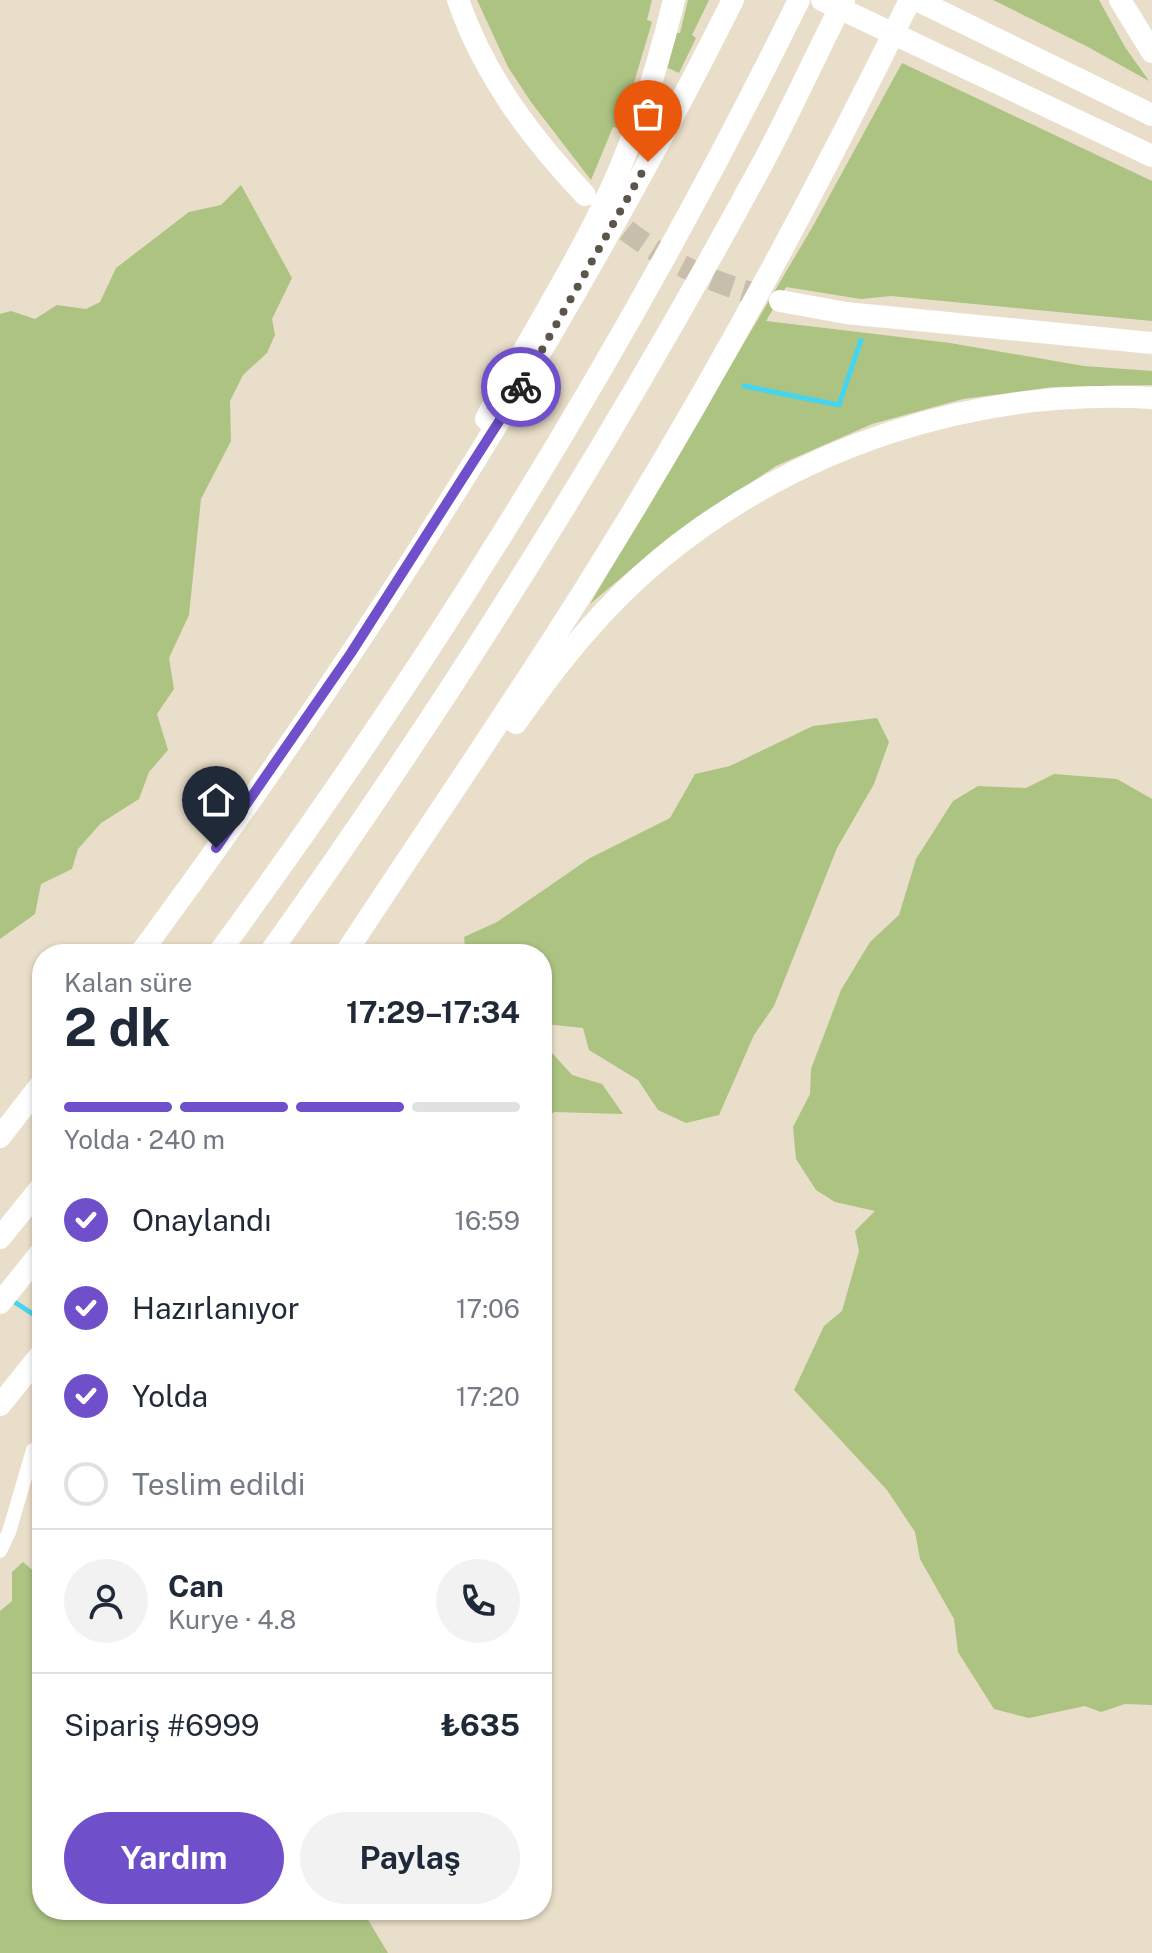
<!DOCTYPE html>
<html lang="tr">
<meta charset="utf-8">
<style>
body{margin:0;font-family:"Public Sans",sans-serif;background:#f2f2f3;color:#1f2937;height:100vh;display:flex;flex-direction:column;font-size:30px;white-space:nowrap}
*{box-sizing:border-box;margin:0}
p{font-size:26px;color:#747a83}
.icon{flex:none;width:44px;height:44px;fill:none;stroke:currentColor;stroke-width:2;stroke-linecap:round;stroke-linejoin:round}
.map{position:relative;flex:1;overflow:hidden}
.sheet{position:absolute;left:32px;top:944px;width:520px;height:976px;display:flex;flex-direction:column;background:#fff;border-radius:32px;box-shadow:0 2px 6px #0004}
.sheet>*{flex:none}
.pin{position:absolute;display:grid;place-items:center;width:68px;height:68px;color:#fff;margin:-82px -34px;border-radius:50% 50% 50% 0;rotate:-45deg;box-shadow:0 0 8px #0007}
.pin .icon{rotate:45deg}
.courier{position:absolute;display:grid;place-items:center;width:80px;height:80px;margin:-40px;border:6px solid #7050ca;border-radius:50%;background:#fff;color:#222;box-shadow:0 2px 10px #0007}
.overview em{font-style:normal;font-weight:700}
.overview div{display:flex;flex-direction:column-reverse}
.overview{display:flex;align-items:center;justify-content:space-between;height:136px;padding:0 32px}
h1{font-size:52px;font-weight:700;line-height:60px}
.bar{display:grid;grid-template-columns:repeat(4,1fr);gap:12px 8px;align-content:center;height:96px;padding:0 32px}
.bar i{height:10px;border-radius:6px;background:#e0e1e3}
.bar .current{background:#7050ca}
.bar p{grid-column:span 4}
.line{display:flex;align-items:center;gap:20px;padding:0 32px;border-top:2px solid #e0e1e3}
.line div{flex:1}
.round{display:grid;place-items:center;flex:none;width:84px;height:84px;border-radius:42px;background:#f2f2f3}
ol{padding:0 32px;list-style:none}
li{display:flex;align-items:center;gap:24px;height:88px}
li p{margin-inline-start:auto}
li .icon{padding:8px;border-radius:50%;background:#7050ca;color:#fff;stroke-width:4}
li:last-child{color:#747a83}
li i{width:44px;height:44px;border:4px solid #e0e1e3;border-radius:50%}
.action{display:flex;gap:16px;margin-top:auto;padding:16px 32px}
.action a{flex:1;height:92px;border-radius:48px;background:#7050ca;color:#fff;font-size:32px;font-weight:700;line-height:92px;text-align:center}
.action a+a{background:#f2f2f3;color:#1f2937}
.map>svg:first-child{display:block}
</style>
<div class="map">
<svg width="1152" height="1953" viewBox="0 0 1152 1953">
<rect width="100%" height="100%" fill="#e9dec9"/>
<g fill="#acc382">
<polygon points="477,0 652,0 647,20 652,22 624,116 618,128 613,127 591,180 531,102 508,67"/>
<polygon points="688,0 709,0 692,35 696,38 679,73 666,67 677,33 680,33"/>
<polygon points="993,0 1099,0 1125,47 1149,81 1088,47"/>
<polygon points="902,63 1152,181 1152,321 891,296 861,299 786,287 766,321 950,343 1084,366 1152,371 1152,385 1053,387 963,399 872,424 776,466 672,535 590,604 813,226"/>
<polygon points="241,185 292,278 272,319 275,335 267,353 243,375 230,401 231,441 201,499 189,615 169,658 174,689 157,714 168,750 149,772 139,799 101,823 78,849 72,869 41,884 35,914 0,939 0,314 11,311 35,319 57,305 86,309 100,302 116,268 189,212 221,205"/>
<polygon points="877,718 889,742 874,784 837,848 774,1006 754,1035 719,1115 686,1123 658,1110 638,1080 589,1050 583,1028 545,1024 542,1022 542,954 466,954 464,937 497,922 590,858 670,818 695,774 730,766 813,726"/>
<polygon points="1054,774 1117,779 1152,799 1152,1705 1125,1704 1101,1712 1085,1706 1029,1718 994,1709 958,1652 954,1619 920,1559 915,1532 887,1490 794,1390 824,1326 842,1311 859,1251 855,1231 875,1211 835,1202 816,1190 796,1159 793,1127 810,1094 811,1069 841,990 870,942 899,915 916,859 953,801 978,786 1026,788"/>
<polygon points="542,1052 553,1054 572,1075 602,1084 623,1114 554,1112 542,1120"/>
<polygon points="23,1562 42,1578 42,1910 362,1910 388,1953 0,1953 0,1611 12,1601 12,1572"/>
</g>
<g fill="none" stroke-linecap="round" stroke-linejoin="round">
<g stroke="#46d4ee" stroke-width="5">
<polyline points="744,386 839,405 861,340"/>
<polyline points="10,1299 42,1320"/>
</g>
<path stroke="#c8beac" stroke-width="22" stroke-dasharray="22 11" stroke-linecap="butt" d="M601,209c50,46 106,74 173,90"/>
<polyline stroke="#fff" stroke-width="14" points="0,1551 9,1532 33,1450"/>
<g stroke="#fff" stroke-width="22">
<path d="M458,0c26,75 73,138 127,195"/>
<polyline points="822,0 1152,156"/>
<polyline points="917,0 1152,115"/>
<polyline points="1120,0 1152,52"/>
<polyline points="780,301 846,313 1152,343"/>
<path d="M486,419c35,-67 76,-131 110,-199 35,-69 60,-145 78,-220"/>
<path d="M516,723c42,-60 87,-117 144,-164 137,-113 315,-171 492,-161"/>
<path d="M140,954c223,-302 425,-619 593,-954"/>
<path d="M218,954c220,-300 417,-620 581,-954"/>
<path d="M269,954c182,-255 348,-521 497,-797 27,-51 51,-105 78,-157"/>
<path d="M345,954c81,-124 165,-245 243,-370 119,-189 224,-384 322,-584"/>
<polyline points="0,1137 42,1083"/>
<polyline points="0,1238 42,1186"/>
<polyline points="0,1303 42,1251"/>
<polyline points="0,1405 42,1353"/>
</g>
</g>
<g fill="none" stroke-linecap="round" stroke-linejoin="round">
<polyline stroke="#5c564a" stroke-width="8" stroke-dasharray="0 14.4" points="521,387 648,162"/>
<polyline stroke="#7050ca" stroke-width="10" points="216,848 351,653 521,387"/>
</g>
</svg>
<div class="pin" style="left:648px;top:162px;background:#ea580c"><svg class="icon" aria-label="bag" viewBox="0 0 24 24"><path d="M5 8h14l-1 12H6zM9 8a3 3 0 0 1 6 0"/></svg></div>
<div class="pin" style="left:216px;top:848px;background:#1f2937"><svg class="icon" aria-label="home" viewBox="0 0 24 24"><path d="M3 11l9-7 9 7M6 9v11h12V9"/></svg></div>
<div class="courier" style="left:521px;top:387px"><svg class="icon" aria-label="bike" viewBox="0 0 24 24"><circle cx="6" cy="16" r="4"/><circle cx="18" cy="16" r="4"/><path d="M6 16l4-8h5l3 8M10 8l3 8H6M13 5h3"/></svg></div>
<section class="sheet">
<div class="overview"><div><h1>2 dk</h1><p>Kalan süre</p></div><em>17:29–17:34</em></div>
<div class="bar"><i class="current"></i><i class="current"></i><i class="current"></i><i></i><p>Yolda · 240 m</p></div>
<ol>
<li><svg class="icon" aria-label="check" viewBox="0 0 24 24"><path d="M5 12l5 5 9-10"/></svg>Onaylandı<p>16:59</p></li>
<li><svg class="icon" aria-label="check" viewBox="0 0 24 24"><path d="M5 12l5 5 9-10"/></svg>Hazırlanıyor<p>17:06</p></li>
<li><svg class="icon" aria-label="check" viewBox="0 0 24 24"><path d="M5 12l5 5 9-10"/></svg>Yolda<p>17:20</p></li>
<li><i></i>Teslim edildi</li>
</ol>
<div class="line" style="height:144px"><a class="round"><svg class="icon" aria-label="person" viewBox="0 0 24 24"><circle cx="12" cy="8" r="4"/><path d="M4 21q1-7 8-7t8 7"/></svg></a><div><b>Can</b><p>Kurye · 4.8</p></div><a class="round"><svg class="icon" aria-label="phone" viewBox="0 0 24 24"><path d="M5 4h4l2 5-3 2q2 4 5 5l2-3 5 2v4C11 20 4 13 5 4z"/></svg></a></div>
<div class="line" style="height:104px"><div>Sipariş #6999</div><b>₺635</b></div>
<div class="action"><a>Yardım</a><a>Paylaş</a></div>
</section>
</div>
